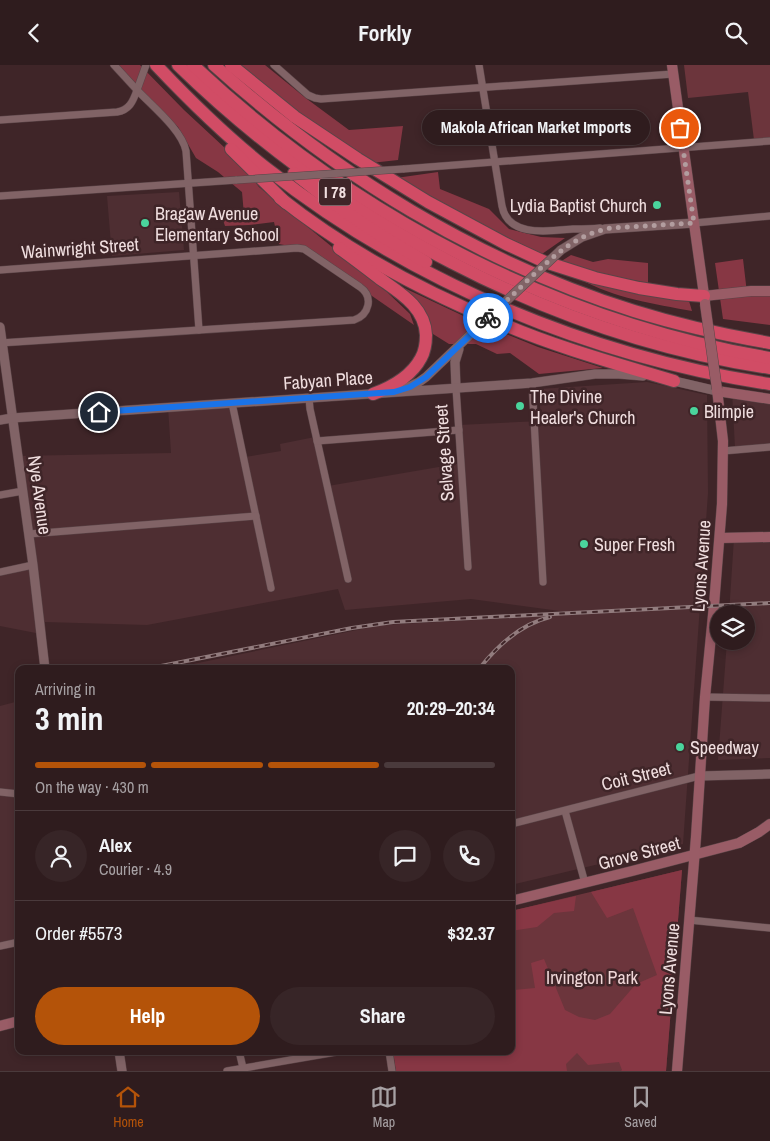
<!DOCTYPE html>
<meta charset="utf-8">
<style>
body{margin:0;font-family:"Archivo Narrow",sans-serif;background:#372527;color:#f1f3f6;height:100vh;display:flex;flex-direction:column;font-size:19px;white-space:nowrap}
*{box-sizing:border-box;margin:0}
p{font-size:16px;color:#a7a1a4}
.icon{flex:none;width:28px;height:28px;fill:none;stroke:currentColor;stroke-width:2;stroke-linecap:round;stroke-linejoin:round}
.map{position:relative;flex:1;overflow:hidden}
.sheet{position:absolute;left:15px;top:600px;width:500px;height:390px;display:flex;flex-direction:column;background:#2f1c1e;border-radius:10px;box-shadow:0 2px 8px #0003,0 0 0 1px #4a3a3c}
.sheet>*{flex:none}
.buttons{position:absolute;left:710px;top:540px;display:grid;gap:10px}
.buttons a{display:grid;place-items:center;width:45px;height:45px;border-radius:50%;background:#2f1c1e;box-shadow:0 2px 8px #0003,0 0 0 1px #4a3a3c;font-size:25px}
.pin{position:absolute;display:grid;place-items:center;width:42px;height:42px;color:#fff;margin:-21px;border:2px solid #fff;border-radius:50%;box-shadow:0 1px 5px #0007}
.courier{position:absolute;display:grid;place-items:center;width:50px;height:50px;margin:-25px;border:4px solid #1a73e8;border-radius:50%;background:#fff;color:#222;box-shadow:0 1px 6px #0007}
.bubble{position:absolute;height:35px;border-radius:18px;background:#2f1c1e;box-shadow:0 2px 8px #0003,0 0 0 1px #4a3a3c;font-size:16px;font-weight:700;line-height:35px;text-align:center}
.summary em{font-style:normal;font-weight:700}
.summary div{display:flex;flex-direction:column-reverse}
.summary{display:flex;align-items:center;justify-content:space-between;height:85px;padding:0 20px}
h1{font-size:32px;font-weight:700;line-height:38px}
.bar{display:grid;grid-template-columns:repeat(4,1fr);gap:8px 5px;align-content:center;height:60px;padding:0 20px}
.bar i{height:6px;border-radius:4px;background:#4a3a3c}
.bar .on{background:#b45309}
.bar p{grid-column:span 4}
.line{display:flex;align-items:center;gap:12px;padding:0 20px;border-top:1px solid #4a3a3c}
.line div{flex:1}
.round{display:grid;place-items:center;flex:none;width:52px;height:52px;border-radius:26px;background:#372527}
.cta{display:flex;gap:10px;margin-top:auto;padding:10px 20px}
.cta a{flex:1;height:58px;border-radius:30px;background:#b45309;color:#fff;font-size:20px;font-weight:700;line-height:58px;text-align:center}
.cta a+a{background:#372527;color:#f1f3f6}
header{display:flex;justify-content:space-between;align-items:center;height:65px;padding:0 20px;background:#2f1c1e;font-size:22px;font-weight:700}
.tabs{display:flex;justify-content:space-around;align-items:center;height:70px;border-top:1px solid #4a3a3c;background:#2f1c1e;font-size:14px;color:#a7a1a4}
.tabs a{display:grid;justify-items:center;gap:2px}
.tabs .on{color:#b45309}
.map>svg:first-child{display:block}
</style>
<header><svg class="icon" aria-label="back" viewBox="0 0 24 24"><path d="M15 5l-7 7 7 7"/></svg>Forkly<svg class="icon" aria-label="search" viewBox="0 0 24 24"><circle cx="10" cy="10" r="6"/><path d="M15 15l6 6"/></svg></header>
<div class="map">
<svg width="770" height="1006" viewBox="0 0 770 1006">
<rect width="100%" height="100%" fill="#3f2528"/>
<g fill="#4e2e32">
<polygon points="179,127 184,185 112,191 107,131"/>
<polygon points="647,317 707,330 708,428 683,779 511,820 511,604 169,604 381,560 582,549 471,534 345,545 338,524 147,560 45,557 46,570 0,561 0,507 34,499 17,391 171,388 168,342 234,340 245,392 281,386 280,379 315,372 328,421 462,398 459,360 541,356 539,324"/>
<polygon points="732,326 770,334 770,380 735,383"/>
<polygon points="770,472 770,693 718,695 727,576 746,576 746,549 729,549 734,473"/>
<polygon points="19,636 19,876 0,881 0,641"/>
</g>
<g fill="#6c353c">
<polygon points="684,0 770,0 770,73 754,75 748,27 688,33"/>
<polygon points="682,805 666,1006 396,1006 393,986 511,986 511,846"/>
</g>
<g fill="#873744">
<polygon points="115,0 140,0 184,45 239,96 259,122 387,227 410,249 414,260 304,184 279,179 274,157 249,160 225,161 222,152 244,150 242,127 218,107 196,93 178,62 126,14"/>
<polygon points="240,0 265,0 307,34 349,65 403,61 398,95 371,98 307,54"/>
<polygon points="438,107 440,124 489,144 509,164 541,172 565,173 542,189 502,170 396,113"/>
<polygon points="571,190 593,197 608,194 648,198 648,218 602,209 560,197"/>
<polygon points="743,194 747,228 770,225 770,260 723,254 715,198"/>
<path d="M580,214l109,22 3,10c-38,-7 -78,-13 -112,-32z"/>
<polygon points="400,221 470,254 538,282 603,303 539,309 510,288 497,289 476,279 449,279 433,269"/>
<polygon points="682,805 666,1006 621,1006 622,1005 619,997 588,1000 577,988 566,999 567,1006 396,1006 393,986 511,986 511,927 514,925 535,923 531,898 544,894 565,945 579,952 595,955 610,949 636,919 657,910 633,843 607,853 591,827"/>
<polygon points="576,831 574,846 554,848 537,862 511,866 511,846"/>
</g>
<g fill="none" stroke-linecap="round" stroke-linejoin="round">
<defs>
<g id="minor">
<path d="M146,0l-9,25c15,16 45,40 49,61l13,179"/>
<polyline points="274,0 308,30 315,33 321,34 673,9"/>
<path d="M479,0l23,141c6,32 47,25 71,23 9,0 18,0 27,-1"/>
<path d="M0,55l117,-8c12,-2 16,-10 20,-22l-23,-25"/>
<polyline points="403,104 770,76"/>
<polyline points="0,131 237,115"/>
<polyline points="694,158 770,151"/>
<path d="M0,205l297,-22 7,1 56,38c14,10 9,28 -6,33l-354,23"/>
<polyline points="532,318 543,517"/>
<polyline points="456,323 468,502"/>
<polyline points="309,333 310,344 348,514"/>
<polyline points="232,338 271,523"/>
<polyline points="317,376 459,365"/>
<polyline points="723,386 770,382"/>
<polyline points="0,430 23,426"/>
<polyline points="29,469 256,451"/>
<polyline points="0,507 33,500"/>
<polyline points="705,632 770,633"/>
<polyline points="0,727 19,729"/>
<polyline points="565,746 585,818"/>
<polyline points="511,759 699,711"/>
<polyline points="689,855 770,863"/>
<polyline points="0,881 19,877"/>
<polyline points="239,986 243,1003"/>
<polyline points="389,986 392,1006"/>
<polyline points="227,1006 342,986"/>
</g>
<g id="tertiary">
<polyline points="561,185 582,172 605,164 694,158"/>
<polyline points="0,262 33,500 45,604"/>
<polyline points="670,315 717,326"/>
<polyline points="456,323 455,297 459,284"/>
<polyline points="404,324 419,317 426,312 473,267"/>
<polyline points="0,355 12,353 532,318 595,309 619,309 643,311"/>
<polyline points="699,711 770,709"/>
<polyline points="119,986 122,1006"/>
</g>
<g id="secondary">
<polyline points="672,0 705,237"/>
<polyline points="704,231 751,226 770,226"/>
<polyline points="717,326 770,334"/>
<polyline points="720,473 770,472"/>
<polyline points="511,836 632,806 739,778 759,767 770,759"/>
<polyline points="0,961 19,956"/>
<polyline points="677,1006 696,772 705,632 714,540 722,439 723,376 717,324"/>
</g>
<g id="motorway">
<path d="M156,0c34,36 71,72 110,103 145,114 322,188 504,216"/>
<path d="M178,0c159,155 372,270 592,303"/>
<path d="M193,0c159,150 361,256 577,293"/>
<path d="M214,0c122,110 264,197 420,246 45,14 90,24 136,32"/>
<polyline points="231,0 295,52 358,94 428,137 506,179 545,197 595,213 639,223 677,229 704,231"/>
<polyline points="231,84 286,138"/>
<path d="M294,108c42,34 85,63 132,89"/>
<path d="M280,133c67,53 146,95 225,127 54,23 113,39 169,56"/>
<path d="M339,183c14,10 27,20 40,30 21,15 46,29 47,57 0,8 -1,16 -5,23 -10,19 -29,29 -48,36"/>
</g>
</defs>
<use href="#minor" stroke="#5a4447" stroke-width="8"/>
<use href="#tertiary" stroke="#5a4447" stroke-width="10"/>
<use href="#secondary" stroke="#5a4447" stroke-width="11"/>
<use href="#motorway" stroke="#5a4447" stroke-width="14"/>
<use href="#minor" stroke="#816366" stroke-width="7"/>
<use href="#tertiary" stroke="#816366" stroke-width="9"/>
<use href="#secondary" stroke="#995c66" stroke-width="10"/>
<use href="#motorway" stroke="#d14c65" stroke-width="12"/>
<defs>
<g id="rail">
<polyline points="146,604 352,563 393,557 770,538"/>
<path d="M479,604c18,-23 42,-45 71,-52"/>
</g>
</defs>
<use href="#rail" stroke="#927c7e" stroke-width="4"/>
<use href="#rail" stroke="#3f2528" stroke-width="2" stroke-dasharray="5.5" stroke-linecap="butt"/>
<defs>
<polyline id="minor-bridge" points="237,115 403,104"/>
<polyline id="tertiary-bridge" points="473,267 561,185"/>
<polyline id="secondary-bridge" points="705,239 717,324"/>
</defs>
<use href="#minor-bridge" stroke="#5a4447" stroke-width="8" stroke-linecap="butt"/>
<use href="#tertiary-bridge" stroke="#5a4447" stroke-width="10" stroke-linecap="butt"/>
<use href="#secondary-bridge" stroke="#5a4447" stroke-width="11" stroke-linecap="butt"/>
<use href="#minor-bridge" stroke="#816366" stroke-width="7"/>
<use href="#tertiary-bridge" stroke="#816366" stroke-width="9"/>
<use href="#secondary-bridge" stroke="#995c66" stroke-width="10"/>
</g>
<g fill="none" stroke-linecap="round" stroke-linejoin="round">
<path stroke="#b29d9f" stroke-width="5" stroke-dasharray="0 9" d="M488,253c14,-13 28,-26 42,-40 26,-24 45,-43 81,-50l83,-5 -14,-95"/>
<polyline stroke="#1a73e8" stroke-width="6" points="99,347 394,327 410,322 426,312 488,253"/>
</g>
<g fill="#4ad49c" stroke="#3f2528" stroke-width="2">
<circle cx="657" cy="140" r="5"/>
<circle cx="145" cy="158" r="5"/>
<circle cx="520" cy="341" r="5"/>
<circle cx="694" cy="346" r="5"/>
<circle cx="584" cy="479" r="5"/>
<circle cx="680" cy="682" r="5"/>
</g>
<g text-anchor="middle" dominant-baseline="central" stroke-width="5" stroke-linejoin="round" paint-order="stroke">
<rect fill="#3f2528" stroke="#bba6a8" stroke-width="1" x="319" y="113.5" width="32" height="27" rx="4"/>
<g font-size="16" font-weight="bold" fill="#f0dedf">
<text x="335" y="127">I 78</text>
</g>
<g font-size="18" fill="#f0dedf" stroke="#3f2528" text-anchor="start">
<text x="647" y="140" text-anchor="end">Lydia Baptist Church</text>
<text x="155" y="148">Bragaw Avenue<tspan x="155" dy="21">Elementary School</tspan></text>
<text x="530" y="331">The Divine<tspan x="530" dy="21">Healer's Church</tspan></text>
<text x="704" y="346">Blimpie</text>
<text x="594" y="479">Super Fresh</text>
<text x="690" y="682">Speedway</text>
</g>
<g font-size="18" fill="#f0dedf" stroke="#3f2528">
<text transform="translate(80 183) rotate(-4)">Wainwright Street</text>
<text transform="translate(328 315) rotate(-4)">Fabyan Place</text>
<text transform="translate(444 388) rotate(-94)">Selvage Street</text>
<text transform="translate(40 430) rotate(82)">Nye Avenue</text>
<text transform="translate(701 501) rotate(-86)">Lyons Avenue</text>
<text transform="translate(636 711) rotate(-14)">Coit Street</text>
<text transform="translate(639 788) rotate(-15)">Grove Street</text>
<text transform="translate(669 904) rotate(-85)">Lyons Avenue</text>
</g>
<g font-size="18" fill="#efd6d7" stroke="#3f2528">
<text x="592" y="912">Irvington Park</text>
</g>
</g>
</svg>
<div class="buttons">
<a><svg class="icon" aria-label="layers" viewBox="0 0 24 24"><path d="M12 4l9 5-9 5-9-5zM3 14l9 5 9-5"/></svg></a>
</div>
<div class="pin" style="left:680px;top:63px;background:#ea580c"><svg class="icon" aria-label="bag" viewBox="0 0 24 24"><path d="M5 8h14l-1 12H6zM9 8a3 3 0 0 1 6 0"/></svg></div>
<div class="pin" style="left:99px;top:347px;background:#1f2937"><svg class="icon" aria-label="home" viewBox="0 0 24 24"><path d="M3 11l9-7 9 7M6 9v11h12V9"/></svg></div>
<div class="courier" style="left:488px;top:253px"><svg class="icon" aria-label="bike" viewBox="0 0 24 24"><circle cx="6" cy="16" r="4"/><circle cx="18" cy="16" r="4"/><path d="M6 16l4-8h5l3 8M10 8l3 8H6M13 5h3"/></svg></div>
<div class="bubble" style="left:422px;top:45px;width:228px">Makola African Market Imports</div>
<section class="sheet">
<div class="summary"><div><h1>3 min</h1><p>Arriving in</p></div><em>20:29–20:34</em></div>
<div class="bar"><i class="on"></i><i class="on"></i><i class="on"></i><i></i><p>On the way · 430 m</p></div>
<div class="line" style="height:90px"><a class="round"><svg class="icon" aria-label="person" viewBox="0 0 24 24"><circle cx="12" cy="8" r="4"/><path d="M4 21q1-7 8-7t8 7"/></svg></a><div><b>Alex</b><p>Courier · 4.9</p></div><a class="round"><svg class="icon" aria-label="chat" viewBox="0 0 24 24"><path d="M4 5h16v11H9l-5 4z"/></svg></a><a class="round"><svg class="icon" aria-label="phone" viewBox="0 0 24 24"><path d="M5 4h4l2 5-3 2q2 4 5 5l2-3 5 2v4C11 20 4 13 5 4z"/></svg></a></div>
<div class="line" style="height:65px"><div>Order #5573</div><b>$32.37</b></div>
<div class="cta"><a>Help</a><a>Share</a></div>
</section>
</div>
<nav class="tabs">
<a class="on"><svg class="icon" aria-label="home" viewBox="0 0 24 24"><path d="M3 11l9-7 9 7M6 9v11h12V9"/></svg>Home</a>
<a><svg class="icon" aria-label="map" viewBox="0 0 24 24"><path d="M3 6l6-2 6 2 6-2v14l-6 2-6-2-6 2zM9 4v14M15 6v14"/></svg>Map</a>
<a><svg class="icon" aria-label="saved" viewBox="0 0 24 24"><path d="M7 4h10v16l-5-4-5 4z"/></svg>Saved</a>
</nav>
